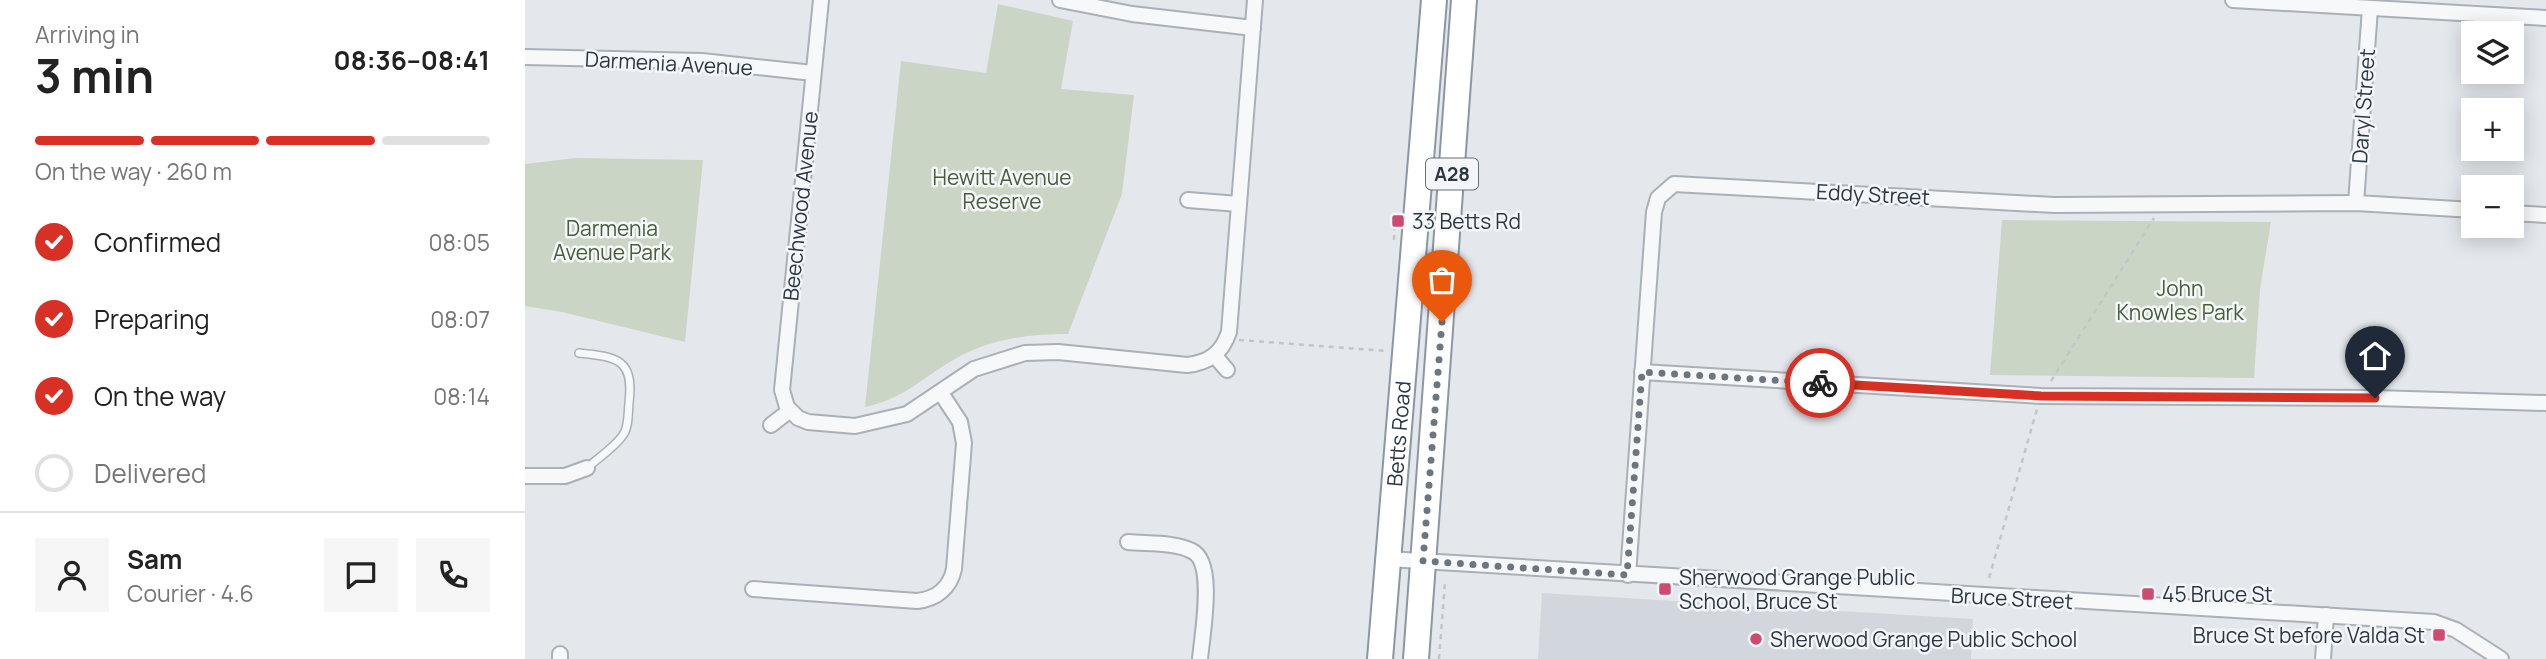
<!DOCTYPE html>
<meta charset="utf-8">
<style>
body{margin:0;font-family:Manrope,sans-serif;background:#f6f6f6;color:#222;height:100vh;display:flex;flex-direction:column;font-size:26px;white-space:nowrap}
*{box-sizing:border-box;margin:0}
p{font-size:23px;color:#767676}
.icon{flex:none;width:38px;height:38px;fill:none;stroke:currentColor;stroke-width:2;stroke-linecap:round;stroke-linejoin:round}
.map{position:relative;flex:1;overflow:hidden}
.details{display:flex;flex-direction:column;background:#fff;width:525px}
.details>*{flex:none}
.controls{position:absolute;left:1936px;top:21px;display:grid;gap:14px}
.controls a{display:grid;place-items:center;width:63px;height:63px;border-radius:0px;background:#fff;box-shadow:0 4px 18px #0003;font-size:35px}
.pin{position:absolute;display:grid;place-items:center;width:60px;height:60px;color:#fff;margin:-72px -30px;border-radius:50% 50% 50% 0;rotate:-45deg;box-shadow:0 0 7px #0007}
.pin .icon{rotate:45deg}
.courier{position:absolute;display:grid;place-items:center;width:70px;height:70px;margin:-35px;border:5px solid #d93025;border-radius:50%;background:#fff;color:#222;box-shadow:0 2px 9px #0007}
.head em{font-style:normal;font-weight:700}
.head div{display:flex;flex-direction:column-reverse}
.head{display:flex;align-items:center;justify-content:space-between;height:119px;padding:0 35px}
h1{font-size:46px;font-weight:700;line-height:52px}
.bar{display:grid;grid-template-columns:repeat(4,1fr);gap:10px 7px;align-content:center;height:84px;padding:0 35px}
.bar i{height:9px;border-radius:5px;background:#e0e0e0}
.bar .active{background:#d93025}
.bar p{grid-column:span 4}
.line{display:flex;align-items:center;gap:18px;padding:0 35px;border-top:2px solid #e0e0e0}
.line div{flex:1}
.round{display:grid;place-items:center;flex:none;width:74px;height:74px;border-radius:0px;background:#f6f6f6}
ol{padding:0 35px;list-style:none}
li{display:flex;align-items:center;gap:21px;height:77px}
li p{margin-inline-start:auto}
li .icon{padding:7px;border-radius:50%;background:#d93025;color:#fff;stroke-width:4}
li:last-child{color:#767676}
li i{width:38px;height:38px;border:4px solid #e0e0e0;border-radius:50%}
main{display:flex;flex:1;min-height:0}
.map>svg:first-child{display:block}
</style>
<main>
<section class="details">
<div class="head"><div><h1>3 min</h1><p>Arriving in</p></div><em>08:36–08:41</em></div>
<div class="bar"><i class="active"></i><i class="active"></i><i class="active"></i><i></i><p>On the way · 260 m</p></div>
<ol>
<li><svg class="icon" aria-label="check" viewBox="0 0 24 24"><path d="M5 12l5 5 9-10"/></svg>Confirmed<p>08:05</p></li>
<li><svg class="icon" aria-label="check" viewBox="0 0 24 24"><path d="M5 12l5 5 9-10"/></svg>Preparing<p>08:07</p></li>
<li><svg class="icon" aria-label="check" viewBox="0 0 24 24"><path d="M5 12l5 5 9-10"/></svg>On the way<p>08:14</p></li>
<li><i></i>Delivered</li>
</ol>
<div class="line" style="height:126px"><a class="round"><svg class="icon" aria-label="person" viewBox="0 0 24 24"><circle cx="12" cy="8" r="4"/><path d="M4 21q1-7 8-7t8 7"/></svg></a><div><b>Sam</b><p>Courier · 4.6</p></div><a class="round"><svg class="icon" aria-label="chat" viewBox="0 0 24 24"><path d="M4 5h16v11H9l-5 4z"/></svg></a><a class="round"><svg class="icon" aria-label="phone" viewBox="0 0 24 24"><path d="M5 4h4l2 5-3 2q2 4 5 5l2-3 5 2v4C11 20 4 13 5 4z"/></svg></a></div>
</section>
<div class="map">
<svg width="2021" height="659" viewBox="0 0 2021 659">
<rect width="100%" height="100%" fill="#e4e8ec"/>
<polygon fill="#d2d7dd" points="1017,593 1448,619 1446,659 1013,659"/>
<g fill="#cbd5c5">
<path d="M473,4l75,17 -12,68 73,6 -12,99 -54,140c-45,0 -86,6 -123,31 -30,19 -44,34 -80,42l36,-346 85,12z"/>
<polygon points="50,158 178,160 160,342 37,312 0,306 0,164"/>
<polygon points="1477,220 1746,222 1735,289 1729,378 1465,375"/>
</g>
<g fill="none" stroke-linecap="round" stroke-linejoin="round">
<defs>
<path id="lane" d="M54,353c40,4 55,7 50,50 -1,9 0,24 -6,32 -8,12 -25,23 -36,33"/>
<g id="street">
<path d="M296,0l-39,390 5,17 11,11 10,4 47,4 52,-12 67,-45 51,-16 33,-1 129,13c22,-2 35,-12 42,-33l26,-332"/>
<polyline points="535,0 607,14 728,28"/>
<polyline points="1708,0 2021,18"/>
<polyline points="0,57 177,61 288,73"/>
<polyline points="663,200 714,204"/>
<polyline points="1831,203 1845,8"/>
<polyline points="1986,213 2021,215"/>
<polyline points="690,356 702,370"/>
<polyline points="1117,372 1516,396 1850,398 2021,403"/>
<polyline points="246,425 264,411"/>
<polyline points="0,476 40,476 62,468"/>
<path d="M603,542c19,2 47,0 64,9 24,11 10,84 8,108"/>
<polyline points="863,559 1909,622 1931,630 1976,659"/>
<polyline points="1103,575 1129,212 1133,198 1149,184 1529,205 1831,203 1948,210"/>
<path d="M228,589l164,12c19,-2 33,-13 37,-32l10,-126 -4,-21 -19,-29"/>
<polyline points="35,659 35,654"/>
<polyline points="1798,659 1801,615"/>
</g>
<g id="highway">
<path id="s1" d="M855,659l54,-659"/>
<polyline points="891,659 939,0"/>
</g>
</defs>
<use href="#lane" stroke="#a9b0b6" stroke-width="10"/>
<use href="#street" stroke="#a9b0b6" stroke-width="18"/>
<use href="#highway" stroke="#8b97a2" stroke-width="28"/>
<g stroke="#c2c6cb" stroke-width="2.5" stroke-dasharray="5 5" stroke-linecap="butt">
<polyline points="869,240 870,215"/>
<polyline points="714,340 861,351"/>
<polyline points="1526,381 1629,218"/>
<polyline points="1464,578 1512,409"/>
<polyline points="914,659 920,583"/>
</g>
<use href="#lane" stroke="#f7f8fa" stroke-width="7"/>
<use href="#street" stroke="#f7f8fa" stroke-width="14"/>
<use href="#highway" stroke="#fff" stroke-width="24"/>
</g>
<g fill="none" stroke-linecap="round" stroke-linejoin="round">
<polyline stroke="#6c767f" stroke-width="7" stroke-dasharray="0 12.6" points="917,322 898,561 1102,575 1117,372 1295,383"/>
<polyline stroke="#d93025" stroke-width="9" points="1295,383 1516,396 1850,398"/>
</g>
<g fill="#cf4a70" stroke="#f4f6f9" stroke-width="2.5">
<rect x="866" y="214" width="14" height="14" rx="3.5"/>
<rect x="1133" y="582" width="14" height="14" rx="3.5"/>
<rect x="1616" y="587" width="14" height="14" rx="3.5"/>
<rect x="1907" y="628" width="14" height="14" rx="3.5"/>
<circle cx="1231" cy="639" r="7"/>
</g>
<g text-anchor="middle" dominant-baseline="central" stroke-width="5" stroke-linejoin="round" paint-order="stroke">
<rect fill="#f4f6f9" stroke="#67717a" stroke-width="2" x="901" y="158.5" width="52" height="31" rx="5"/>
<g font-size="19" font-weight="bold" fill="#2b3844">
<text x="927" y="174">A28</text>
</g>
<g font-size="21" fill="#2b3844" stroke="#f4f6f9">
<text transform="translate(144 63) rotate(3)">Darmenia Avenue</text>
<text transform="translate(1838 106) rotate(-86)">Daryl Street</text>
<text transform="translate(1348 194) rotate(3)">Eddy Street</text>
<text transform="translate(275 206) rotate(-84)">Beechwood Avenue</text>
<text stroke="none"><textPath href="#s1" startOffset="226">Betts Road</textPath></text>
<text transform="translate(1487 598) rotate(3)">Bruce Street</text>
</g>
<g font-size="21" fill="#456038" stroke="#f4f6f9">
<text x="477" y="177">Hewitt Avenue<tspan x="477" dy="24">Reserve</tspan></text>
<text x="87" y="228">Darmenia<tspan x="87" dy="24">Avenue Park</tspan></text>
<text x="1655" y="288">John<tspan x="1655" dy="24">Knowles Park</tspan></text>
</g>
<g font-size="21" fill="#2b3844" stroke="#f4f6f9" text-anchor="start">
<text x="887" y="221">33 Betts Rd</text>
<text x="1154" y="577">Sherwood Grange Public<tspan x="1154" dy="24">School, Bruce St</tspan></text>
<text x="1637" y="594">45 Bruce St</text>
<text x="1900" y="635" text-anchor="end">Bruce St before Valda St</text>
<text x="1245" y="639">Sherwood Grange Public School</text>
</g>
</g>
</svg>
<div class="controls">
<a><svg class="icon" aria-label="layers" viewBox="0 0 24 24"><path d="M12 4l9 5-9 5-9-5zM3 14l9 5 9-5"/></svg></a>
<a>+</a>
<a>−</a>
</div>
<div class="pin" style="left:917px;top:322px;background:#ea580c"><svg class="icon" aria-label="bag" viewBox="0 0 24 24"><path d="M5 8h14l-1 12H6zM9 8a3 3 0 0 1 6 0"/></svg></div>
<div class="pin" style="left:1850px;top:398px;background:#1f2937"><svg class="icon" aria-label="home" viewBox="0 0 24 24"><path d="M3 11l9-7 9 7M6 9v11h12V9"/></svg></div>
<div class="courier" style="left:1295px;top:383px"><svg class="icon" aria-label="bike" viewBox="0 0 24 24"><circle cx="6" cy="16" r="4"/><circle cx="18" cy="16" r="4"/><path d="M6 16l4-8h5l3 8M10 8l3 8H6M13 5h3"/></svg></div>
</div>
</main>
